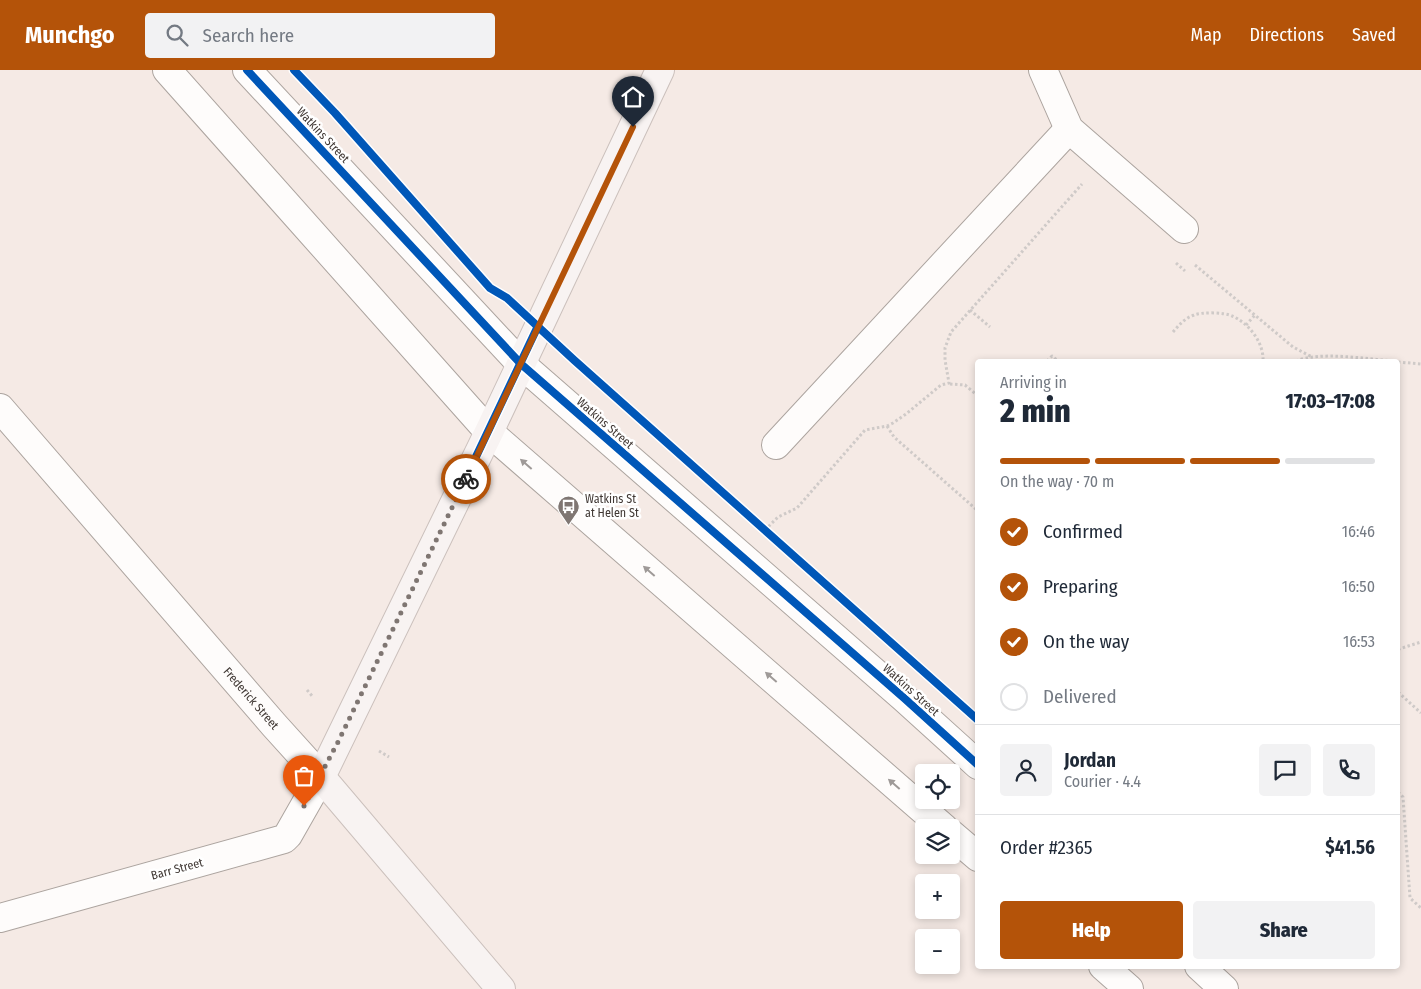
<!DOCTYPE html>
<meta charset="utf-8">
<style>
body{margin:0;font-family:"Fira Sans Condensed",sans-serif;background:#f2f2f3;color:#1f2937;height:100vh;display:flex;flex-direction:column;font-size:19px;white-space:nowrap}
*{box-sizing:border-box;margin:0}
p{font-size:16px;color:#747a83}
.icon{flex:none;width:28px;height:28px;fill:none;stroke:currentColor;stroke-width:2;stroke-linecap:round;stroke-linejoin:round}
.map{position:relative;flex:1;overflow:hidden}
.side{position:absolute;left:975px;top:289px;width:425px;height:610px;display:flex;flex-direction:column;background:#fff;border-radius:5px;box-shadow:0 2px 8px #0003}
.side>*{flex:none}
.fabs{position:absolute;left:915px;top:694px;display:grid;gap:10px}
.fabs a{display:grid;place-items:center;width:45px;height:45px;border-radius:5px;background:#fff;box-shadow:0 2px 8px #0003;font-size:25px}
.pin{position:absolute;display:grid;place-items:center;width:42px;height:42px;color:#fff;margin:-51px -21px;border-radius:50% 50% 50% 0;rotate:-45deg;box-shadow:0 0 5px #0007}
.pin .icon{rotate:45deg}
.courier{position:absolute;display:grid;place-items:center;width:50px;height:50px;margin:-25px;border:4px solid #b45309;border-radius:50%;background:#fff;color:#222;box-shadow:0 1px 6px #0007}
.headline em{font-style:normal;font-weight:800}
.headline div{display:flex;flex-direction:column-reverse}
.headline{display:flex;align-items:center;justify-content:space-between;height:85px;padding:0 25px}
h1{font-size:32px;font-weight:800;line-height:38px}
.bar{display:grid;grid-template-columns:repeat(4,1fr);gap:8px 5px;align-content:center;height:60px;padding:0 25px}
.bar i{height:6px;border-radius:4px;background:#e0e1e3}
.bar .on{background:#b45309}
.bar p{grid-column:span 4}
.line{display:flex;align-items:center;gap:12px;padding:0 25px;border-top:1px solid #e0e1e3}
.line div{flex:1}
.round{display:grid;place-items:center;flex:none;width:52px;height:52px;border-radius:5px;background:#f2f2f3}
ol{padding:0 25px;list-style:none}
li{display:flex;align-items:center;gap:15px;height:55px}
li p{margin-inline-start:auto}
li .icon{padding:5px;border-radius:50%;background:#b45309;color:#fff;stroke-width:4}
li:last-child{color:#747a83}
li i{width:28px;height:28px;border:2px solid #e0e1e3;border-radius:50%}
.action{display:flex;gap:10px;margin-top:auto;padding:10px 25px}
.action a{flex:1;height:58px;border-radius:5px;background:#b45309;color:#fff;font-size:20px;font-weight:800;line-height:58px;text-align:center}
.action a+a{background:#f2f2f3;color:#1f2937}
header{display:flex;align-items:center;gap:30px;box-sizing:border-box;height:70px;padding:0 25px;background:#b45309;color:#fff}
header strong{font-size:24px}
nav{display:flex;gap:28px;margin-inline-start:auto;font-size:18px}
.search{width:350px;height:45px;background:#f2f2f3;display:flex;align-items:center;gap:12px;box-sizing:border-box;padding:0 18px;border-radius:5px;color:#747a83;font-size:19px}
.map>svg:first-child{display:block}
</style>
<header>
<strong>Munchgo</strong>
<div class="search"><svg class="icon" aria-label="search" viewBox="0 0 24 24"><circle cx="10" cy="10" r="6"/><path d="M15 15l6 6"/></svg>Search here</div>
<nav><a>Map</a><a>Directions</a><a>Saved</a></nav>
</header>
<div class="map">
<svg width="1421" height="919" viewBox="0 0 1421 919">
<rect width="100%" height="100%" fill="#f5eae5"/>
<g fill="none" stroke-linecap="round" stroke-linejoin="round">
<defs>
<g id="minor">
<polyline points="167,0 489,362 944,758"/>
<polyline points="247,0 521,294 904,628 978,695"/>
<polyline points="1043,0 1069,59 1184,159"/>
<path id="s1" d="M0,338l274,317 47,52 -33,58 -4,4 -284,79"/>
<polyline points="776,375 1069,59"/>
<polyline points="951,764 978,787"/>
<polyline points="1103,896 1129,919"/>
<polyline points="1199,896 1224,919"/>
</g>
<polyline id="major" points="501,919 321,707 489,362 660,0"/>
</defs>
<use href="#minor" stroke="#aca49f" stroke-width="30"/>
<use href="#major" stroke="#cbc0bc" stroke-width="30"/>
<g stroke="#cfcac8" stroke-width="3" stroke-dasharray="2.5 2.5" stroke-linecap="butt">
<polyline points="1176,193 1185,201"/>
<polyline points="1195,195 1293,277 1312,287"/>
<polyline points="970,240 990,257"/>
<polyline points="1246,255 1255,245"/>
<path d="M1173,262c6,-7 12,-14 21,-17 7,-3 31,-3 38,1 17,7 32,27 31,45"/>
<polyline points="1047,291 1052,286 1058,291"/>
<path d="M1296,291c25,-10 69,-2 97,0"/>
<polyline points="1398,292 1421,294"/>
<polyline points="950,314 965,315 978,326"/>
<polyline points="887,356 894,367 978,441"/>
<polyline points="765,460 778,447 797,438 865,360 887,356 893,353 906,344 941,315 949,313 945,290 945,278 951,262 1082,114"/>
<polyline points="1398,585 1399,579 1421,572"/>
<polyline points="307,620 313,627"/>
<polyline points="1398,622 1421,643"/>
<polyline points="379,681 389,687"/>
<polyline points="1398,722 1403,727 1410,828 1421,838"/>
</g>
<use href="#minor" stroke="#fefcfb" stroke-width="28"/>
<use href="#major" stroke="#f8f3f2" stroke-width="28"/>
<defs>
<g id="cycleway">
<polyline points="247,0 521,294 904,628 978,695"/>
<polyline points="294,0 335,43 490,218 507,228 574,290 978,650"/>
<polyline points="464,412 538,256"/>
</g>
</defs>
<use href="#cycleway" stroke="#fff" stroke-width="11"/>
<use href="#cycleway" stroke="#0057b8" stroke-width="8"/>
</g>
<defs><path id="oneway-solid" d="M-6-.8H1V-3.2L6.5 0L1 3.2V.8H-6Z" transform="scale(1.25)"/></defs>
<g fill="#9f9a98">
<use href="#oneway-solid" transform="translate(526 394) rotate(-139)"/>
<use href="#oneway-solid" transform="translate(649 501) rotate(-139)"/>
<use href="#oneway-solid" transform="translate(771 607) rotate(-139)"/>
<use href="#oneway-solid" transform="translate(894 714) rotate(-139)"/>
</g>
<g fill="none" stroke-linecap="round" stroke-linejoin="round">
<polyline stroke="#7f7672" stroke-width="5" stroke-dasharray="0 9" points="304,736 338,672 466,409"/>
<polyline stroke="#b45309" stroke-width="6" points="466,409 633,57"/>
</g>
<defs>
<symbol id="bus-pin" viewBox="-11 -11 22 30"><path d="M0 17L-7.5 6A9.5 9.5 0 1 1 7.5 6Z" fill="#7f7672" stroke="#fff"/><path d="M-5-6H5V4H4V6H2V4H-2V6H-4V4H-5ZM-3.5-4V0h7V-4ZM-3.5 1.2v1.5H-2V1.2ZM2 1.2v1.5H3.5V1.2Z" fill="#fff"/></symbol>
</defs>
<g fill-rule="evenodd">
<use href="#bus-pin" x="556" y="424" width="25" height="34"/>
</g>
<g text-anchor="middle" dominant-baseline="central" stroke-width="5" stroke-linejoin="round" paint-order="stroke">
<g font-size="12" fill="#403834" stroke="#fff">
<text transform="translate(323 65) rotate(47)">Watkins Street</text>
<text transform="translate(605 353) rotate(41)">Watkins Street</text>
<text transform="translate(911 620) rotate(42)">Watkins Street</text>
<text stroke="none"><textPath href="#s1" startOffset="384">Frederick Street</textPath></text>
<text transform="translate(177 799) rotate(-15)">Barr Street</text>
</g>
<g font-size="12" fill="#403834" stroke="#fff" text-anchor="start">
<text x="585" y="429">Watkins St<tspan x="585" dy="14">at Helen St</tspan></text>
</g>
</g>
</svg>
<div class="fabs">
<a><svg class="icon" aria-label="locate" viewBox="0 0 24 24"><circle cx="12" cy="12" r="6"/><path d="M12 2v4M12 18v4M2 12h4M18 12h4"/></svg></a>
<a><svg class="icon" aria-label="layers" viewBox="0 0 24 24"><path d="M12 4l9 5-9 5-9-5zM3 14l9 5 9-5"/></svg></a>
<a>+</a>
<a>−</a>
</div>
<div class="pin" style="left:304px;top:736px;background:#ea580c"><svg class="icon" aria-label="bag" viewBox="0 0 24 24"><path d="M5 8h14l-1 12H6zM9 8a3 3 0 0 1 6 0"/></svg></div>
<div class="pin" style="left:633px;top:57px;background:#1f2937"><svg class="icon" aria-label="home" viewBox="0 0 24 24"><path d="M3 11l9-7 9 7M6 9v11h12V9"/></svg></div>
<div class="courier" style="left:466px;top:409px"><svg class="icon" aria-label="bike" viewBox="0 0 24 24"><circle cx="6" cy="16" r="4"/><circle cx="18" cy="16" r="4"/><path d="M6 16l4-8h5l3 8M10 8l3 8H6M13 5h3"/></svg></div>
<section class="side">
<div class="headline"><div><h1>2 min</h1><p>Arriving in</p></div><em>17:03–17:08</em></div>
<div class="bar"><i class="on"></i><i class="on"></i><i class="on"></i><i></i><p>On the way · 70 m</p></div>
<ol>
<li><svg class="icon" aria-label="check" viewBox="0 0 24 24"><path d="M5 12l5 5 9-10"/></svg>Confirmed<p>16:46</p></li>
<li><svg class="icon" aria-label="check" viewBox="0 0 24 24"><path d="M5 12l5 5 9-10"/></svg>Preparing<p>16:50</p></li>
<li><svg class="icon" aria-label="check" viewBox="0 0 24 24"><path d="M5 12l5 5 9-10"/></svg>On the way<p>16:53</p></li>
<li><i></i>Delivered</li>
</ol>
<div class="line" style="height:90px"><a class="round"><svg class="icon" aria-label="person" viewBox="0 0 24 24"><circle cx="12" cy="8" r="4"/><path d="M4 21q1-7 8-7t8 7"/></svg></a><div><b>Jordan</b><p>Courier · 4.4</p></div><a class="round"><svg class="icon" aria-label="chat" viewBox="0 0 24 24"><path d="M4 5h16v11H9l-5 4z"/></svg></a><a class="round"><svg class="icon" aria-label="phone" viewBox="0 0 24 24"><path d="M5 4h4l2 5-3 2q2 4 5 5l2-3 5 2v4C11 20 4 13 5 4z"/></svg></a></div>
<div class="line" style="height:65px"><div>Order #2365</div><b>$41.56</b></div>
<div class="action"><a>Help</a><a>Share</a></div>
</section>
</div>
